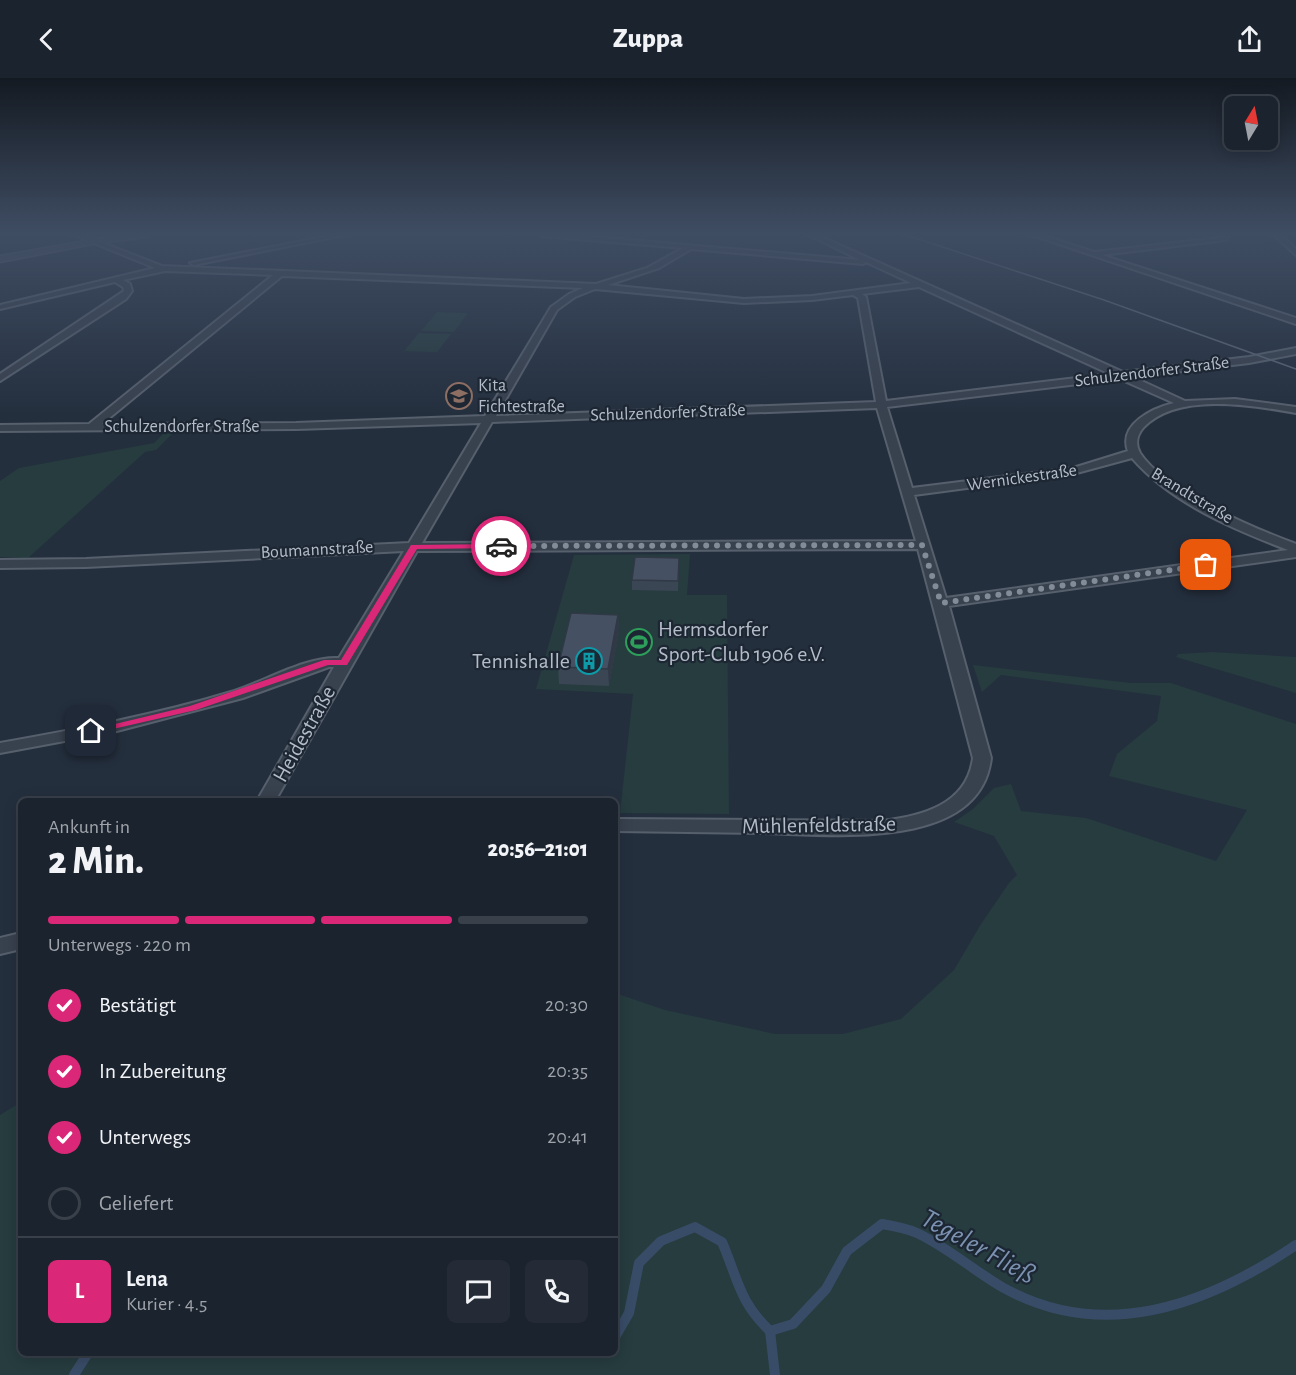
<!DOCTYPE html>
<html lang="de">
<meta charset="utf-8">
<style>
body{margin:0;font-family:"Alegreya Sans",sans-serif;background:#242b36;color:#f1f3f6;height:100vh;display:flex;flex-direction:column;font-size:22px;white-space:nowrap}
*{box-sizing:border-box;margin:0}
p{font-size:20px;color:#a0a4aa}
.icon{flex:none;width:33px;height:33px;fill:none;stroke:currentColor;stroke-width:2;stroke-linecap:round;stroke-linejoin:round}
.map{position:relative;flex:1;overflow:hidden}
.panel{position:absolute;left:18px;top:720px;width:600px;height:558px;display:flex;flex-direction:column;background:#1b232e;border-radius:9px;box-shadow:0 3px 15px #0003,0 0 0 2px #39404a}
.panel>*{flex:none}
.needle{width:39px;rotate:10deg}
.buttons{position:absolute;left:1224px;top:18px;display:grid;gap:12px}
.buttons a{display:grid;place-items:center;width:54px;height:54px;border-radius:9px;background:#1b232e;box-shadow:0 3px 15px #0003,0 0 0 2px #39404a;font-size:30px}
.pin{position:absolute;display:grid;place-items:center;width:51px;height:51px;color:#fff;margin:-26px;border-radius:12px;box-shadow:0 3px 9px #0006}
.courier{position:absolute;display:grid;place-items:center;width:60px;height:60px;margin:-30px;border:4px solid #db2777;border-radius:50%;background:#fff;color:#222;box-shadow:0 2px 8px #0007}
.head em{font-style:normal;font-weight:800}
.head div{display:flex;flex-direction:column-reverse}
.head{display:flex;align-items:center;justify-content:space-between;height:102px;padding:0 30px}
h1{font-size:39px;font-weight:800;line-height:45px}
.bar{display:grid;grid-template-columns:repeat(4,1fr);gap:9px 6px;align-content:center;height:72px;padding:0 30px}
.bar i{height:8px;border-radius:4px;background:#39404a}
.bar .current{background:#db2777}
.bar p{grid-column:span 4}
.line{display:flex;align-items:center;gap:15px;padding:0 30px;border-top:2px solid #39404a}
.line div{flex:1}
.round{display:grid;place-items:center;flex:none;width:63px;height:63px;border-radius:9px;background:#242b36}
ol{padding:0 30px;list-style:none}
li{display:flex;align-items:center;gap:18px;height:66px}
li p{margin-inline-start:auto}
li .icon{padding:6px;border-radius:50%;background:#db2777;color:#fff;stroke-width:4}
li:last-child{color:#a0a4aa}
li i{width:33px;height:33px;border:3px solid #39404a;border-radius:50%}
header{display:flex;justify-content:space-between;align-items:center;height:78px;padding:0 30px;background:#1b232e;font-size:27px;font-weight:800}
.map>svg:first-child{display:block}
</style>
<header><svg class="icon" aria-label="back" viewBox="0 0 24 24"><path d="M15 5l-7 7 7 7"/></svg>Zuppa<svg class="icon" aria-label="share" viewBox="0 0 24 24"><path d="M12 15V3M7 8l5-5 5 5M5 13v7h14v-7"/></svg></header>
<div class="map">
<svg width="1296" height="1297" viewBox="0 0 1296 1297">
<rect width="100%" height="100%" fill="#242f3e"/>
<g fill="#263c3f">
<polygon points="437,234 468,235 454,254 421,253"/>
<polygon points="419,255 451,256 437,274 404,273"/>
<polygon points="165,354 174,354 156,372 145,374 28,480 0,479 0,403 19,390 154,365"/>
<polygon points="690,476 687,517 727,517 729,736 620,735 633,616 536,611 574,477"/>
<polygon points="1212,574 1296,579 1296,615 1176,579 1178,576"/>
<polygon points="973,587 1131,605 1171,605 1296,646 1296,1297 0,1297 0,1037 21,1024 21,1275 615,1275 615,915 665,932 775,956 843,956 901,941 954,892 981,846 1009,805 1017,797 994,758 954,744 973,731 994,710 1011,706 1021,733 1086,740 1216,783 1247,732 1109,698 1117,676 1157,643 1161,618 1001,597 982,614"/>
</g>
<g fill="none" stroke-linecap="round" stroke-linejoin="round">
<g stroke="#394c67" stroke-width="10">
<polyline points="770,1253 775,1297"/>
<path d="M615,1259l14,-24 10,-50 22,-22 34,-14 27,15c16,37 17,60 48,89l23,-7 33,-35 21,-38 35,-27c12,2 24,4 35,9 30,14 56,37 85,54 101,57 205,18 294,-42"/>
<polyline points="74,1297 88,1275"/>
</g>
<defs>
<g id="minor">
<path d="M72,156h8l82,32 434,18 51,-16 36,-20 -142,-12 -3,-2h23l299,26 -53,-26h8l308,138 126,-15 47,-9v6l-47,9 -116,14 52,24 50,-2 61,8v6c-44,-8 -120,-21 -153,15 -6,7 -8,16 -3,25 25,38 113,75 156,91v13l-347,49 42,152c-11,95 -163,76 -230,75 -48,-1 -97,-1 -146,-2v-12l267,2c40,-5 85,-16 91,-63l-55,-209 -501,2 -142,250h-18l77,-134h-5l-86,31 -130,34 -113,21v-10c78,-14 156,-28 231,-51 33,-10 75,-36 108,-34l65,-107 -318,16 -86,1v-8l86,-1 323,-16 72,-120 -185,6 -296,2v-6l89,-1 184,-149 -108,-4 -42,9 7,4 2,7 -6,8 -126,82v-7l124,-83 -1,-4 -8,-5 -115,27v-4l155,-37zM691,171l172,15 3,-2 45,21 -99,13 -68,3 -136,-14 51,-17zM282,198l301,12 -14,6 -18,13 -66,109 -189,7 -194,1zM919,209l191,87 -224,27 -20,-104 -4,-3zM595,211l149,14 68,-3 41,-5 5,3 18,104 -380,14 61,-106 18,-13zM1120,301l54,24c-21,5 -56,21 -46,48l-55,17 -161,20 -25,-81zM877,330l39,133 -494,2 70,-121zM1132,380c39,45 101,71 156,92l-342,48 -32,-103 159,-21z"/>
<polygon points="338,156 350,156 194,187 190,185"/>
<polygon points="1029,156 1038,156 1094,174 1228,159 1226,162 1102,177 1296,240 1296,246"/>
<polygon points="1273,156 1280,156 1296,171 1296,177"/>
<polygon points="21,855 21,871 0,876 0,860"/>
</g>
<polygon id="secondary" points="125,156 150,156 145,159 93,166 0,184 0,178"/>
</defs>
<use href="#minor" stroke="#565f6c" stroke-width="4"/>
<use href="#secondary" stroke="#565f6c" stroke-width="3"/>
<use href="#minor" fill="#38414e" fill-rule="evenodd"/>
<use href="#secondary" fill="#465061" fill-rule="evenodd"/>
<polyline stroke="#5a6575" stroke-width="1.5" points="903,156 1104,222 1296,291"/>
</g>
<g fill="#3b4654">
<polygon points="679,480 678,513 632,512 632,502"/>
<polygon points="618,537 619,554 609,608 559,606 558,589"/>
</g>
<polygon fill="#303945" points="618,537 619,554 609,608 608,591"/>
<g fill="#455162" stroke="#303945" stroke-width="1.5">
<polygon points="635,479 679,480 678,503 632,502"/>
<polygon points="571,535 618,537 608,591 558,589"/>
</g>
<linearGradient id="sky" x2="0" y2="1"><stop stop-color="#141a22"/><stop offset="0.46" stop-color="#3f4d63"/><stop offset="1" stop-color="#3f4d63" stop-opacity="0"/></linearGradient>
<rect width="1296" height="337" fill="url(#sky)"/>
<polygon fill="#db2777" points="501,466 505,468 504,470 417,471 347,587 328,587 196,632 91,656 86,653 190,628 324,582 341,582 411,467"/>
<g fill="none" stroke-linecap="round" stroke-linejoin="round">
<polyline stroke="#828b98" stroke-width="6" stroke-dasharray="0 10.8" points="501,468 922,467 941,525 1206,487"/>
</g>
<defs>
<symbol id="school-ring" viewBox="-11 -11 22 22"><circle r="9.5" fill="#1d2633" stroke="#8d6e63" stroke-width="1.5"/><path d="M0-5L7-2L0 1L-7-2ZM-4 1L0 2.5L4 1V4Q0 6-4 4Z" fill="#8d6e63"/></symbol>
<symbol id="stadium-ring" viewBox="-11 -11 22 22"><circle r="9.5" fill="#1d2633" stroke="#2e9e5b" stroke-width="1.5"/><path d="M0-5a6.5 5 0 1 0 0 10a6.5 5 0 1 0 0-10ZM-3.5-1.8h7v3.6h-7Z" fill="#2e9e5b"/></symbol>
<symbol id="building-ring" viewBox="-11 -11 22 22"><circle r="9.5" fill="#1d2633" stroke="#0f9aa8" stroke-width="1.5"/><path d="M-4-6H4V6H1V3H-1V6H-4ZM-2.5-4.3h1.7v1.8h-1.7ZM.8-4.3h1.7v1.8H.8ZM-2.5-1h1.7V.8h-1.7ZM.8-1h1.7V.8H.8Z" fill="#0f9aa8"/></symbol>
</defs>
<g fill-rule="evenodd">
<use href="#school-ring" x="444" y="303" width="30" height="30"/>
<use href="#stadium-ring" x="624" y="549" width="30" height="30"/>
<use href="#building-ring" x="574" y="568" width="30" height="30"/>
</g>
<g text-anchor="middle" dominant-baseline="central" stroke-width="4.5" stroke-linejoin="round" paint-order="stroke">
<g font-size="18" fill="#b4bcc9" stroke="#1d2633">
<text transform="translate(1152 294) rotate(-7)">Schulzendorfer Straße</text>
<text transform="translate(668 335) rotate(-2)">Schulzendorfer Straße</text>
<text x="182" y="349">Schulzendorfer Straße</text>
<text transform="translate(1022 400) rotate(-8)">Wernickestraße</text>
<text transform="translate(1192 418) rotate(31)">Brandtstraße</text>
<text transform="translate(317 472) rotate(-3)">Boumannstraße</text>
</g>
<g font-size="18" fill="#b4bcc9" stroke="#1d2633" text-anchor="start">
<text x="478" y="308">Kita<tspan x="478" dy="21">Fichtestraße</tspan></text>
</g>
<g font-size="22" fill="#b4bcc9" stroke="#1d2633" text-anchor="start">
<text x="658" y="551">Hermsdorfer<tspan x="658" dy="25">Sport-Club 1906 e.V.</tspan></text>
<text x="570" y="583" text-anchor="end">Tennishalle</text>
</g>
<g font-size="22" fill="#b4bcc9" stroke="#1d2633">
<text transform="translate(304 656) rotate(-61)">Heidestraße</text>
<text transform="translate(819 747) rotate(-1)">Mühlenfeldstraße</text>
</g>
<g font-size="28" font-style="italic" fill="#7c92b1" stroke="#1d2633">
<text transform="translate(978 1169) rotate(29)">Tegeler Fließ</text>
</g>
</g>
</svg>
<div class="buttons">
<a><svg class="needle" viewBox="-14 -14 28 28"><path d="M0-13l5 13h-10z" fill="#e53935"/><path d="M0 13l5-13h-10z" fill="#a0a4aa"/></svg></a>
</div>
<div class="pin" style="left:1206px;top:487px;background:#ea580c"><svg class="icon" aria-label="bag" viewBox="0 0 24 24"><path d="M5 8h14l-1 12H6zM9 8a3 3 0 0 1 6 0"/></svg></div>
<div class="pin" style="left:91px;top:653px;background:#1f2937"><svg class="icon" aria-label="home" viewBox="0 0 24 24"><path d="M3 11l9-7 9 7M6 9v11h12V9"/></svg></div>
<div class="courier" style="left:501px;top:468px"><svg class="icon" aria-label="car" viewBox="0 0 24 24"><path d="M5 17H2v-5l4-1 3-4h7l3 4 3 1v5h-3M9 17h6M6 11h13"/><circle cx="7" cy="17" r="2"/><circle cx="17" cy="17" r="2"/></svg></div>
<section class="panel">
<div class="head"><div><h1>2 Min.</h1><p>Ankunft in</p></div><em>20:56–21:01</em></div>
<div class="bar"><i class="current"></i><i class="current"></i><i class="current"></i><i></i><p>Unterwegs · 220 m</p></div>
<ol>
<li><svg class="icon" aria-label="check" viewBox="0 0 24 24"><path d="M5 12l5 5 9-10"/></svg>Bestätigt<p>20:30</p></li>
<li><svg class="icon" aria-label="check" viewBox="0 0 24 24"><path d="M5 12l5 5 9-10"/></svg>In Zubereitung<p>20:35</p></li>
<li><svg class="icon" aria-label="check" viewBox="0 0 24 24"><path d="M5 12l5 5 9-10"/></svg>Unterwegs<p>20:41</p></li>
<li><i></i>Geliefert</li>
</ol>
<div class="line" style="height:108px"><b class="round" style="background:#db2777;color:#fff">L</b><div><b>Lena</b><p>Kurier · 4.5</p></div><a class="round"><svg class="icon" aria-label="chat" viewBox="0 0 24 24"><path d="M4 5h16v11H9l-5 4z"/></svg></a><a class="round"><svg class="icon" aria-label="phone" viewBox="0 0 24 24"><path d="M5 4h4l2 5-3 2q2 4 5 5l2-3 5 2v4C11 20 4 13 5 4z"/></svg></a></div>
</section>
</div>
